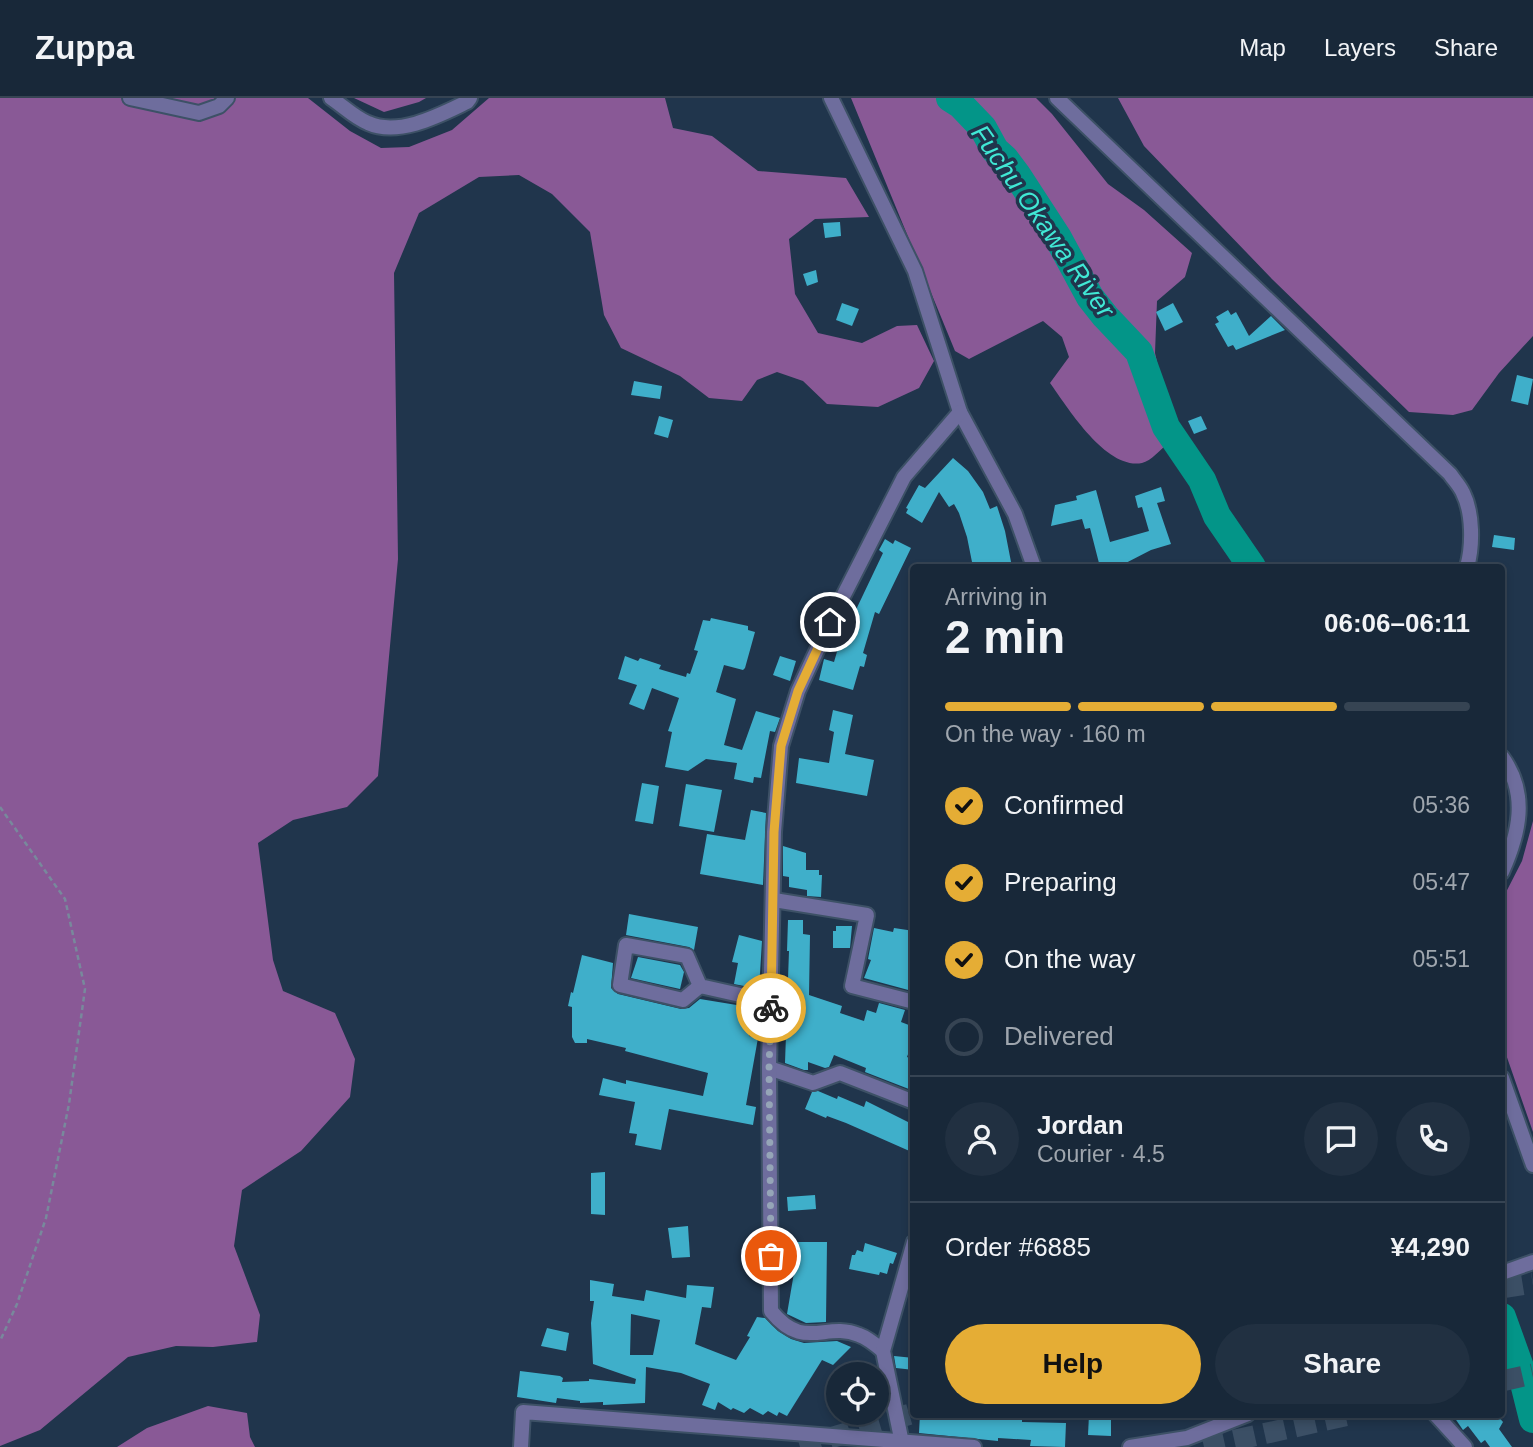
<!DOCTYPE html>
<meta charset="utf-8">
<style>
body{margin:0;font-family:Helvetica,sans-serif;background:#213041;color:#f1f3f6;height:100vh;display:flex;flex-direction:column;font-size:26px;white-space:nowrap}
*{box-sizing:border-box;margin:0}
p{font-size:23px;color:#9fa6ae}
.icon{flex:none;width:38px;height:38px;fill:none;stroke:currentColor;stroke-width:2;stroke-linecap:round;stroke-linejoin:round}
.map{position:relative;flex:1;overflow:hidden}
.details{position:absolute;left:910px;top:466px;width:595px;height:854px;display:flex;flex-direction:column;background:#182839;border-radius:7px;box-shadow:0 4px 10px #0003,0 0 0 2px #364453}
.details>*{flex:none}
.buttons{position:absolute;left:826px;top:1264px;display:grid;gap:14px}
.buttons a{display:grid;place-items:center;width:63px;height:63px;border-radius:50%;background:#182839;box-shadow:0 4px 10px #0003,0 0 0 2px #364453;font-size:35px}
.pin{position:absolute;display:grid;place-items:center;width:60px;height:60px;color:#fff;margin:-30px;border:4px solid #fff;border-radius:50%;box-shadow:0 2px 7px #0007}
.courier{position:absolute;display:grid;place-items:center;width:70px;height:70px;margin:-35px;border:5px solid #e5ad35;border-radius:50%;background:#fff;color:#222;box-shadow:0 2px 9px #0007}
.summary em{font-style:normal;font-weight:700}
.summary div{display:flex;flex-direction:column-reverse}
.summary{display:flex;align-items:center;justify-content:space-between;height:119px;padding:0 35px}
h1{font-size:46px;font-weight:700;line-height:52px}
.bar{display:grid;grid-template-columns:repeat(4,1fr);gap:10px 7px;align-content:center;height:84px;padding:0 35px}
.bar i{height:9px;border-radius:5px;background:#364453}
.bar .on{background:#e5ad35}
.bar p{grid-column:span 4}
.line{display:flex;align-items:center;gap:18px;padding:0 35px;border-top:2px solid #364453}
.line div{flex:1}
.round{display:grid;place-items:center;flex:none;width:74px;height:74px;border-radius:37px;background:#213041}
ol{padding:0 35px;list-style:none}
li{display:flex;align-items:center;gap:21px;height:77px}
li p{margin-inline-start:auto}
li .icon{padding:7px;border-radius:50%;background:#e5ad35;color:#111;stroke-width:4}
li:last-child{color:#9fa6ae}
li i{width:38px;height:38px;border:4px solid #364453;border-radius:50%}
.action{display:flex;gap:14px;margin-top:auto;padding:14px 35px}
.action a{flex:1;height:80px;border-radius:42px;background:#e5ad35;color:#111;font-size:28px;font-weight:700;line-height:80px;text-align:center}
.action a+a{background:#213041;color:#f1f3f6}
header{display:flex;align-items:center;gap:42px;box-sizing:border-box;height:98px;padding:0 35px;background:#182839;border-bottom:2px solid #364453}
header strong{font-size:33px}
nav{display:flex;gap:38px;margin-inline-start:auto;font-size:24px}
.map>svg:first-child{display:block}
</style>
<header>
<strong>Zuppa</strong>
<nav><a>Map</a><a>Layers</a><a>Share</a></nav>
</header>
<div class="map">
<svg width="1533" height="1349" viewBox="0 0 1533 1349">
<rect width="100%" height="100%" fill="#20354c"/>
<g fill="#895996">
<polygon points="0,0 308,0 350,33 381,50 409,49 452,32 489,0 665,0 673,30 712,38 758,73 846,80 869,119 815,121 789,141 795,196 818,235 862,245 897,228 917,227 934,263 919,290 878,309 827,306 803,283 777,274 757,282 742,303 709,300 680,278 621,250 604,217 590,134 552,96 519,77 479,79 419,115 394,175 398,461 378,678 347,709 293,722 258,745 273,862 283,893 335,915 355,961 350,999 301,1053 242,1092 234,1148 260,1217 257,1244 213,1249 176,1248 128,1259 40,1332 0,1348"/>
<polygon points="354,0 426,0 419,4 384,14"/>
<path d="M851,0h185l16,16 56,70 36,26 48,43 -7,24 -28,24 -2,52 10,44 3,46c-7,6 -17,18 -26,20 -36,7 -74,-55 -92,-80l19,-26 -7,-20 -19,-16 -74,38 -14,-8z"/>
<polygon points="1118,0 1533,0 1533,238 1499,275 1472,312 1453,317 1409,314 1273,182 1144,48"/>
<polygon points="1533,723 1533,1034 1502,945 1502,802 1522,763"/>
<polygon points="208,1308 247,1315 250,1339 255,1349 117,1349 147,1330"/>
</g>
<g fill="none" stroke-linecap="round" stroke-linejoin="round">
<g stroke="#039588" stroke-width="28">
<polyline points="950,0 961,7 983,30 995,52 1005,61 1017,77 1058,140 1090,199 1105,218 1139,254 1166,329 1202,382 1217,418 1252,469"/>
<polyline points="1502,1219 1520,1269 1533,1321"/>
</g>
</g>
<g fill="#3fafca" fill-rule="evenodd">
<polygon points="840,124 841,138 825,140 823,125"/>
<polygon points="816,172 818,184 807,188 803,176"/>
<polygon points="842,205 859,211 852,228 836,222"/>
<polygon points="1173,205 1183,224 1165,233 1156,214"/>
<polygon points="1228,212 1231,217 1236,214 1249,238 1271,218 1285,232 1236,252 1233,247 1228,249 1215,226 1219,224 1216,219"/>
<polygon points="1517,277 1533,281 1528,307 1511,303"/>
<polygon points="634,283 662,288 660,301 631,297"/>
<polygon points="659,318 673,322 668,340 654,336"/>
<polygon points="1201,318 1207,331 1194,336 1188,323"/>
<polygon points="953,360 968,373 983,394 990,411 997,408 1005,433 1012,469 981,469 981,467 973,469 967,439 959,415 954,406 949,409 939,394 922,425 906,415 908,411 906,410 919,387 925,390"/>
<polygon points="1161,389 1165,403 1157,405 1171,446 1151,452 1118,469 1100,469 1090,430 1085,431 1082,421 1051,428 1055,407 1077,402 1076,398 1096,392 1110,444 1149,433 1142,409 1138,410 1135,398"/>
<polygon points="1494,437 1515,440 1514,452 1492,449"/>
<polygon points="885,441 893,446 895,442 911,450 879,516 875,514 863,555 867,557 864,569 860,568 853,592 819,582 824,561 834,564 848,516 853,518 883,455 879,452"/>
<polygon points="711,520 748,528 748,532 755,534 745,570 743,572 724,567 716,594 736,601 724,647 742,652 756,613 780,620 775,634 770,633 761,680 754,679 753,685 734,681 737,665 706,661 688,673 665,669 672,634 668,633 679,600 652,590 644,612 629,606 637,587 618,581 625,558 638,563 640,560 661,567 659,571 686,579 687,575 690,576 698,553 694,552 703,522 710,523"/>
<polygon points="780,558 796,563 790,583 773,577"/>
<polygon points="833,612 853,617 845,656 874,662 867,698 796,685 799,660 829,665 834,634 829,632"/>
<polygon points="642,685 659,688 653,726 635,723"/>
<polygon points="686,686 722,692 714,734 679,728"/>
<polygon points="751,712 766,715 763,787 700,776 707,736 745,742"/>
<polygon points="783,748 806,755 806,772 819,772 819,777 822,777 821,799 807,798 807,792 789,789 789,779 783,778"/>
<polygon points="629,816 698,829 694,852 689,849 626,837"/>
<polygon points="788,822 803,822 803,836 810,837 809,897 842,908 840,915 864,923 867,912 876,915 879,905 905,912 901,924 914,929 914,940 907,959 914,962 914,993 865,974 866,970 834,957 829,969 825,970 808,964 808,972 804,972 785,965 789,853 787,853"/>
<polygon points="836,828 852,828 850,850 833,850 833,833 836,833"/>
<polygon points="874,830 893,834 894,830 914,833 912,893 864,880 871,862 868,861"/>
<polygon points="739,837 762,843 759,891 734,886 738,865 732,864"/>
<polygon points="582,857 613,865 611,890 618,896 681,911 689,910 700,901 755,910 749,938 758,940 746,1007 756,1009 753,1027 669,1011 661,1052 635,1047 637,1036 629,1035 635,1004 599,997 603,980 626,986 626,982 703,998 708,975 625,953 626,950 587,941 587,945 575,945 572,939 572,909 568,908 571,894 573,895"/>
<polygon points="638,859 680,867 684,874 680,891 631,880"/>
<polygon points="818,993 837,1001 838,998 864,1009 866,1003 914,1027 914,1055 846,1025 827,1018 826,1020 805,1011 812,994"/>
<polygon points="605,1074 605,1117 591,1116 591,1075"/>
<polygon points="815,1097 816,1111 788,1113 787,1099"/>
<polygon points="688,1128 690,1159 672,1160 668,1130"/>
<polygon points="790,1144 827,1144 826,1224 806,1225 787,1216 795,1169 791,1169"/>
<polygon points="865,1145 897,1155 893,1166 890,1165 887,1176 880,1174 879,1177 849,1171 852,1157 855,1157 857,1152 863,1154"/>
<path d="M590,1182l24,4 -2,12 32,5 2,-11 40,8 1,-13 27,2 -3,21 -9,-1 -7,37 41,16 14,-23 -3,-1 10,-19 8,1 13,13 13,8 13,4 33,-2 14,6 -18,18 -11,-5 -35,56 -8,-4 -2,4 -9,-5 -5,4 -13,-7 -6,5 -11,-5 -2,2 -13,-8 -3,8 -13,-5 8,-21 -29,-11 -35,-6 -1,36 -42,2v-3l-23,1v-2l-23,-3 -1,5 -39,-6 3,-26 40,5 3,2 -1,4 27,-1v-2l46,5 1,-5 -43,-15 -2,-41 3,-22h-4zM631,1216l29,6 -7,35h-23z"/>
<polygon points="547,1230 569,1235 566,1253 541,1248"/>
<polygon points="894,1258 914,1260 914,1272 896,1270"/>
<polygon points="920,1316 973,1316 1022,1321 1022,1324 1066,1325 1065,1349 1030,1348 1031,1342 998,1340 998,1343 919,1335"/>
<polygon points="1452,1316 1496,1316 1503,1324 1499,1331 1512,1349 1490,1349 1485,1342 1481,1345 1468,1328 1463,1332"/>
<polygon points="1089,1317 1111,1318 1111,1338 1088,1337"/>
</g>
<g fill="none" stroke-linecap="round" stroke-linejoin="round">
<g stroke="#3b4f65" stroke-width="21" stroke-dasharray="21 10" stroke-linecap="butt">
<polyline points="1502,1190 1533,1185"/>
<polyline points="1502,1283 1533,1276"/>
<polyline points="800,1349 914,1315"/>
<polyline points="1204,1349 1353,1316"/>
</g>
<defs>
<g id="minor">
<polyline points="831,0 915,173 960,314 1015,416 1034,469"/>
<polyline points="774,802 867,817 852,888 914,904"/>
<polyline points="700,888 687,858 626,847 620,887 683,902 700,888 771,904"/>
<polyline points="769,970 813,985 840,975 914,1004"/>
<path d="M883,1253c-7,-6 -15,-13 -24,-16 -34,-14 -55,17 -88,-24l-2,-243 5,-236 7,-86 17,-55 32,-69 74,-145 56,-65"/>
<polyline points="1435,1316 1465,1349"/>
<polyline points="902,1345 883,1253 914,1144"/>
<polyline points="521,1349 523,1314 974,1349"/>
</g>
<g id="tertiary">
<polyline points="130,0 199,15 219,8 227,0"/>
<path d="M331,0c12,8 24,20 37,25 31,14 72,-8 99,-21l3,-4"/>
<path d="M1057,0l393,376c4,6 10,12 13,19 10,20 10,53 4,74"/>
<path d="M1502,659c27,37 17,77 0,115"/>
<polyline points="1502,980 1533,1067"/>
<polyline points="1502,1175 1533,1164"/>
<polyline points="1130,1349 1187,1340 1248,1316"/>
</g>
</defs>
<use href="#minor" stroke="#3d5166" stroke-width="18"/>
<use href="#tertiary" stroke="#3d5166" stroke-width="18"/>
<polyline stroke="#78899c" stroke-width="2.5" stroke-dasharray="5 3.5" stroke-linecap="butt" points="0,709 65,801 85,891 69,1006 46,1120 17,1206 0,1243"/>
<use href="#minor" stroke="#6e6d9d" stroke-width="14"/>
<use href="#tertiary" stroke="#6e6d9d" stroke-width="14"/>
</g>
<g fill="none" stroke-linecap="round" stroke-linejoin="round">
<polyline stroke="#95a5b7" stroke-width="7" stroke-dasharray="0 12.6" points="771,1158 769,970 771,910"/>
<polyline stroke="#e5ad35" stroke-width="9" points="771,910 774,734 781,648 798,593 830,524"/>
</g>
<g text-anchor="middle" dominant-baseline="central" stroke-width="7" stroke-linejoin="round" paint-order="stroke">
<g font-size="26" font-style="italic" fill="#40e8d5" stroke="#20354c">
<text transform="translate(1043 123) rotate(55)">Fuchu Okawa River</text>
</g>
</g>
</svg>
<div class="buttons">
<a><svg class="icon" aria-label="locate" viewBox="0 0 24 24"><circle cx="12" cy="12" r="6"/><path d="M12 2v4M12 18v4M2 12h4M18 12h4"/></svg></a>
</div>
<div class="pin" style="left:771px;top:1158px;background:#ea580c"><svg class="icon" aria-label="bag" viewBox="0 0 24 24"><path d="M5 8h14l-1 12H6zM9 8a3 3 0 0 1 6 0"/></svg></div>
<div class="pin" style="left:830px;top:524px;background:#1f2937"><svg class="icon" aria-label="home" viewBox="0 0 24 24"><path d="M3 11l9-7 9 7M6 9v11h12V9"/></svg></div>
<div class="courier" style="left:771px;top:910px"><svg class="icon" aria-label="bike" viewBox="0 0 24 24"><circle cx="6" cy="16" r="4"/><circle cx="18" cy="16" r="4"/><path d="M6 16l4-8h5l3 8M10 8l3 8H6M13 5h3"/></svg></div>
<section class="details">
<div class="summary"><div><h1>2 min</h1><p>Arriving in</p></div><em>06:06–06:11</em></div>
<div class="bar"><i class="on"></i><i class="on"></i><i class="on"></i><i></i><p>On the way · 160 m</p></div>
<ol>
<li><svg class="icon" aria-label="check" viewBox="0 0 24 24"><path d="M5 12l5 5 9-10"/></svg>Confirmed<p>05:36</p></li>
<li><svg class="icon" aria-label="check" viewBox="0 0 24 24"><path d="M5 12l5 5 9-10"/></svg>Preparing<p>05:47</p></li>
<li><svg class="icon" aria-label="check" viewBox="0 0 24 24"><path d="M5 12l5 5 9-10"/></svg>On the way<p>05:51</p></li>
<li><i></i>Delivered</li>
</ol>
<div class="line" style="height:126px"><a class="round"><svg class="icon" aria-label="person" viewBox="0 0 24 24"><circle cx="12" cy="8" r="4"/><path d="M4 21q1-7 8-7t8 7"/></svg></a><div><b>Jordan</b><p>Courier · 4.5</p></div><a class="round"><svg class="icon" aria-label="chat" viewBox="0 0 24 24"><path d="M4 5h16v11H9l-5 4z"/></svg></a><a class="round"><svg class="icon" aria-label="phone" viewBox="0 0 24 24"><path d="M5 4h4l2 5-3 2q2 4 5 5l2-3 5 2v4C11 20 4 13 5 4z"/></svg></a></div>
<div class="line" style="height:91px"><div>Order #6885</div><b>¥4,290</b></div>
<div class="action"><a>Help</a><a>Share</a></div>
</section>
</div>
